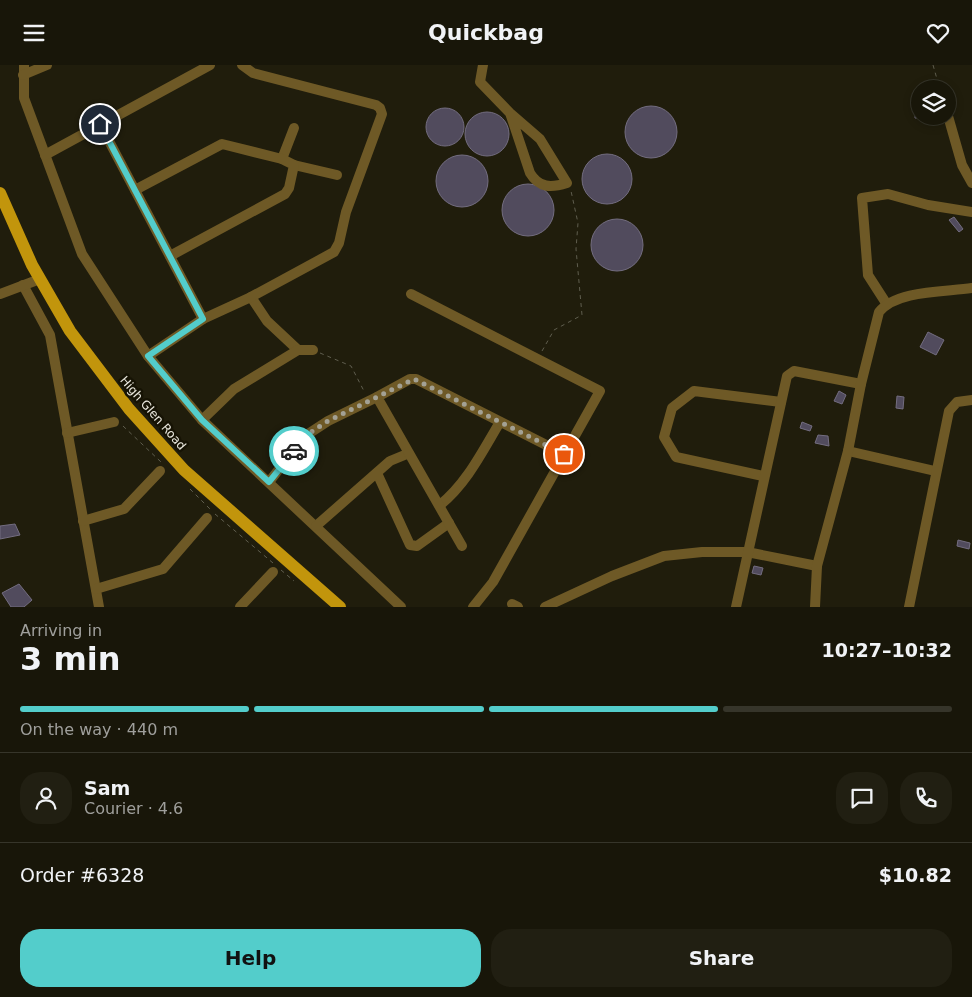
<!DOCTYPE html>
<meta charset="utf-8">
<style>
body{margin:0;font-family:"DejaVu Sans",sans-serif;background:#211f12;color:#f1f3f6;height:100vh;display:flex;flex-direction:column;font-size:19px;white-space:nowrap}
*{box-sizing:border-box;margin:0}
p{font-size:16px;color:#9f9f9c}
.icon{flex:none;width:28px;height:28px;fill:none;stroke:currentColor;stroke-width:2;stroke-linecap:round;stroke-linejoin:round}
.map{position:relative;height:542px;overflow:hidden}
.details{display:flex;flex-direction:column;background:#181609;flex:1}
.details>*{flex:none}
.fabs{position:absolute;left:911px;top:15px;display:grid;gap:10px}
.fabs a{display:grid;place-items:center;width:45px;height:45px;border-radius:50%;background:#181609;box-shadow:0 2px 8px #0003,0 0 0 1px #36352a;font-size:25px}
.pin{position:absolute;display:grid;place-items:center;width:42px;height:42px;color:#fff;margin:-21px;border:2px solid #fff;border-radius:50%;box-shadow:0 1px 5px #0007}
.courier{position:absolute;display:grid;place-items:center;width:50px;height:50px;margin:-25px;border:4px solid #53cdcb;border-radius:50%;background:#fff;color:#222;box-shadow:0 1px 6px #0007}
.summary em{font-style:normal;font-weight:600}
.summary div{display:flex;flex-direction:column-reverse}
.summary{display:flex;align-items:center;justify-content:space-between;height:85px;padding:0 20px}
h1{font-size:32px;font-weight:600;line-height:38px}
.bar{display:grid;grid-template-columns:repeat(4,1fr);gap:8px 5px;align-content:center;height:60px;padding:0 20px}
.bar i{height:6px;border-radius:4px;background:#36352a}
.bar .selected{background:#53cdcb}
.bar p{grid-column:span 4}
.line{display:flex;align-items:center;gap:12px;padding:0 20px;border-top:1px solid #36352a}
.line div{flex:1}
.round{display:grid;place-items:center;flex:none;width:52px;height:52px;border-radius:20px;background:#211f12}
.cta{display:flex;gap:10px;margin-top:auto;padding:10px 20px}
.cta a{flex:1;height:58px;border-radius:20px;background:#53cdcb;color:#111;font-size:20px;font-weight:600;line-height:58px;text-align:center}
.cta a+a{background:#211f12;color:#f1f3f6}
header{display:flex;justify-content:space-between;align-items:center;height:65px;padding:0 20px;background:#181609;font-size:22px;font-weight:600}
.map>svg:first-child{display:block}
</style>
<header><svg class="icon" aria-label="menu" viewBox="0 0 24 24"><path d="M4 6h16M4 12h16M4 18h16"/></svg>Quickbag<svg class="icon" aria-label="heart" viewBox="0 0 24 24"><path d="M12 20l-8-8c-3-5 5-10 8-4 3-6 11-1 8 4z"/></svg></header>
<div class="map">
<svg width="972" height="542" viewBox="0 0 972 542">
<rect width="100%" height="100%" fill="#201d0c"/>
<g fill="#514b5d" stroke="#736d80">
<circle cx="651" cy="67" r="26"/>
<circle cx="445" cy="62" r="19"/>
<polygon points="915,46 920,46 920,51 931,51 931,53 915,53"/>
<circle cx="487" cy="69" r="22"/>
<circle cx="607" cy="114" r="25"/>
<circle cx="462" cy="116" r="26"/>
<circle cx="528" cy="145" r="26"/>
<polygon points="954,152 963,164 959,167 949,155"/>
<circle cx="617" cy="180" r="26"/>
<polygon points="928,267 944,275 936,290 920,282"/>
<polygon points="839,326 846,330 842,339 834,336"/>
<polygon points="897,331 904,332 903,344 896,343"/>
<polygon points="802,357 812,361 810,366 800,363"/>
<polygon points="818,370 828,371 829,381 815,378"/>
<polygon points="15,459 20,470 0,474 0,461"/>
<polygon points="958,475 970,478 969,484 957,481"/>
<polygon points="754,501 763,503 761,510 752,508"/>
<polygon points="19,519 32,535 24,542 11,542 2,528"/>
</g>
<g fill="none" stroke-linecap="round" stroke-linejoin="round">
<g stroke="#5f5d4e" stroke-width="1" stroke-dasharray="4 4" stroke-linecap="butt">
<polyline points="933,0 937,14"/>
<polyline points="542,286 554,265 582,250 576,184 578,158 571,126"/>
<polyline points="320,288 351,301 365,328"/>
<polyline points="123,361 161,397"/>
<polyline points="190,424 210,444"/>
<polyline points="215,449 273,498"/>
<polyline points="281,505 294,516"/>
</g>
<g stroke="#6e5926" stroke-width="10">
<polyline points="24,0 24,33 82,189 148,291 202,355 401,542"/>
<path d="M483,0l-3,17 30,31 30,26 27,44c-16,5 -28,5 -37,-10l-20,-60"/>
<polyline points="23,10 47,0"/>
<polyline points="940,22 940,24"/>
<polyline points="948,51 962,100 972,118"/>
<polyline points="100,59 203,254"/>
<polyline points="45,90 210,0"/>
<polyline points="282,94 294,63"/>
<polyline points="294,100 337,110"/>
<polyline points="135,125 222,79 282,94 294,100 289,123 285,129 170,191"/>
<polyline points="23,220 50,270 99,542"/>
<polyline points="0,229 40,214"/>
<polyline points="411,229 600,326 493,517 473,542"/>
<polyline points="251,232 267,256 298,285"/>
<polyline points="886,238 868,210 862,133 888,129 928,140 972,147"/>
<polyline points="148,291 203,254 251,232 334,187 339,178 346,147 382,49 380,43 376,40 253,8 242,0"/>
<polyline points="202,355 234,324 298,285 313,285"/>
<polyline points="67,368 114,357"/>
<polyline points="848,386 935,406"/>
<polyline points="377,408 410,480 417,481 449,458"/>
<polyline points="763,411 676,392 664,372 672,343 694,326 781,337"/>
<polyline points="269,417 305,371 328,356 377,332"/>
<path d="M440,440c27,-22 42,-53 60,-83"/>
<polyline points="83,456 124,444 160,406"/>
<polyline points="316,461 390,396 407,389"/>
<polyline points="462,481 377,332 410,314 416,314 564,389"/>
<polyline points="96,524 163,504 207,453"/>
<polyline points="512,539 518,542"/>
<polyline points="240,542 273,507"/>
<polyline points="545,542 612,511 664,491 702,487 747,487 817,501"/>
<polyline points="736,542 787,311 794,306 861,319"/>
<path d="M815,542l2,-41 31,-115 13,-67 18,-72c17,-22 66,-20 93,-24"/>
<polyline points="909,542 949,346 957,337 972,335"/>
</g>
<polyline stroke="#c2950c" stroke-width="12" points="0,128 32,200 70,266 129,344 184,405 340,542"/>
</g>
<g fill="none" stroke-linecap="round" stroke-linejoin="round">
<polyline stroke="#a3a194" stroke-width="5" stroke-dasharray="0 9" points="294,386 305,371 328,356 414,314 564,389"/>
<polyline stroke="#53cdcb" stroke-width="6" points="100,59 203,254 148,291 202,355 269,417 294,386"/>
</g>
<g text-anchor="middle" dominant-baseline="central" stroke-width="5" stroke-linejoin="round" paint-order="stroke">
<g font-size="12" fill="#eae8de" stroke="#161304">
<text transform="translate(153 348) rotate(49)">High Glen Road</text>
</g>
</g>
</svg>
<div class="fabs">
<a><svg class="icon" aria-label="layers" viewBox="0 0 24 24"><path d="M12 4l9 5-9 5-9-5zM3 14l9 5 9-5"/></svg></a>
</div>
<div class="pin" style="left:564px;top:389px;background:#ea580c"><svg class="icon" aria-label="bag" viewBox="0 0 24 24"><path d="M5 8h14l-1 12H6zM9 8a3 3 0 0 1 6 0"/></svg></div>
<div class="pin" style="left:100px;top:59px;background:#1f2937"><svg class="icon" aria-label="home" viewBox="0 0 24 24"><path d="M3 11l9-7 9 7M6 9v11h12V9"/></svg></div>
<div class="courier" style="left:294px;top:386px"><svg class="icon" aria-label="car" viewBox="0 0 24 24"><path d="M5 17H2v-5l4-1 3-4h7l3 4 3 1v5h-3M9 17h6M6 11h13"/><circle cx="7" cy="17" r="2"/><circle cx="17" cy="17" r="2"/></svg></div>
</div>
<section class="details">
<div class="summary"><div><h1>3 min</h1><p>Arriving in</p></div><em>10:27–10:32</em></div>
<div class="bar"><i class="selected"></i><i class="selected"></i><i class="selected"></i><i></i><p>On the way · 440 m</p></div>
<div class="line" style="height:90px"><a class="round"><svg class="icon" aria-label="person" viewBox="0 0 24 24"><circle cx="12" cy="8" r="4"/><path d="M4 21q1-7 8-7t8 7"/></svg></a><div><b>Sam</b><p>Courier · 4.6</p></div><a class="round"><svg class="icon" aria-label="chat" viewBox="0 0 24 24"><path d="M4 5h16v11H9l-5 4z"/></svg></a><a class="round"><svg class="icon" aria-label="phone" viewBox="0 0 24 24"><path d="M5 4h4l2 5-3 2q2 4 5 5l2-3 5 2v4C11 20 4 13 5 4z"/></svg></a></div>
<div class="line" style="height:65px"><div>Order #6328</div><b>$10.82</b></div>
<div class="cta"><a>Help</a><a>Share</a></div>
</section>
